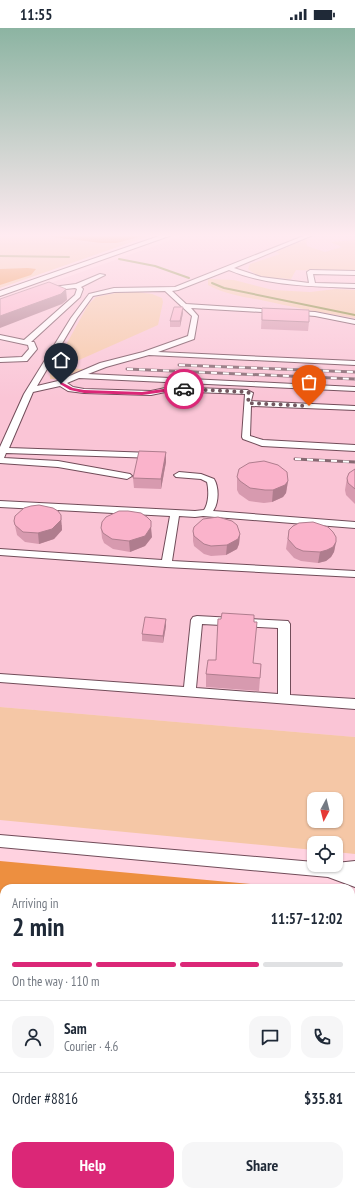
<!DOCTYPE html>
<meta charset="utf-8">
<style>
body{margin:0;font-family:"PT Sans Narrow",sans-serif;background:#f6f6f7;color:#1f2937;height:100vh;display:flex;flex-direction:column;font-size:15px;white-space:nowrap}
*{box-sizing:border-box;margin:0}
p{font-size:13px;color:#747a83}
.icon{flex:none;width:22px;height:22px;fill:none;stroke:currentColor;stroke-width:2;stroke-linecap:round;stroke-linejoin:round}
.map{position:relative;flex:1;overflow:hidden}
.details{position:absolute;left:0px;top:856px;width:355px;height:312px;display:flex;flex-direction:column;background:#fff;border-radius:12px 12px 0 0;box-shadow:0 1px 3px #0004}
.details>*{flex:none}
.needle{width:26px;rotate:187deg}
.tools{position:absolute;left:307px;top:764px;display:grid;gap:8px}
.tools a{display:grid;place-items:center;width:36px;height:36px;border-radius:8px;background:#fff;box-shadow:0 1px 3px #0004;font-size:20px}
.pin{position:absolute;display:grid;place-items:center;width:34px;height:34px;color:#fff;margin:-41px -17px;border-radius:50% 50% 50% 0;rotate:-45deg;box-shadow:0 0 4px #0007}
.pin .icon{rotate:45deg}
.courier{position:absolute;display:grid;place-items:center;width:40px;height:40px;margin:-20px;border:3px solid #db2777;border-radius:50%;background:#fff;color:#222;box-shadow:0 1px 5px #0007}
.headline em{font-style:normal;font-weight:700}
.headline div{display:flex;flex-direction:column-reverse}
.headline{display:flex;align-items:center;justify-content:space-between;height:68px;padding:0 12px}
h1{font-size:26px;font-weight:700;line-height:30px}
.bar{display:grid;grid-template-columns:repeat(4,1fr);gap:6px 4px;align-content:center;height:48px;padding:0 12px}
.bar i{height:5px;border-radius:3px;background:#e0e1e3}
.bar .selected{background:#db2777}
.bar p{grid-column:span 4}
.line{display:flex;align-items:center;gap:10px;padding:0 12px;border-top:1px solid #e0e1e3}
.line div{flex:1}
.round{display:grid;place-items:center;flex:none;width:42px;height:42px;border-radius:12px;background:#f6f6f7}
.button{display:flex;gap:8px;margin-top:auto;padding:8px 12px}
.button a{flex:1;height:46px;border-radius:12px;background:#db2777;color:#fff;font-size:16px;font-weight:700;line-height:46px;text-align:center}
.button a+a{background:#f6f6f7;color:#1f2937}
.status{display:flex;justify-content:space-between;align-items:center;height:28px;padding:0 20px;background:#fff;direction:ltr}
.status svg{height:11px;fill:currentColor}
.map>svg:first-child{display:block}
</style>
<div class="status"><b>11:55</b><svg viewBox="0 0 49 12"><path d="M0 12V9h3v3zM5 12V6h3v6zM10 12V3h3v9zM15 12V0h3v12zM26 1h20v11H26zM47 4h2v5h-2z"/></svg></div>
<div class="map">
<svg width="355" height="1168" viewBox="0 0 355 1168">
<rect width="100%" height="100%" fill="#ffd2e0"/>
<polygon fill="#fac5d6" points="185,207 355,207 355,709 0,679 0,273"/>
<g fill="#f5c7a6" fill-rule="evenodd">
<polygon points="0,207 152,207 0,260"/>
<path d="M306,211l1,7 18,6 17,-5 -12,-5 25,-2v32l-59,-2 -5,9c-14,-1 -32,0 -43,-10l2,-5 30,-10 -4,-2z"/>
<path d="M208,251l26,1 39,10 37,2 26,-3 19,1v28c-32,-5 -63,-11 -94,-18 -18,-3 -37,-6 -53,-15z"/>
<polygon points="137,264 152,266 162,270 163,274 158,297 61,340 84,341 62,351 50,351 50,346 88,277 96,269 116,265"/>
<path d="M0,679l355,30v117l-19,-2v-9h-22v7l-314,-30zM314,771h22v22h-22z"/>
<polygon points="4,947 4,1164 190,1164 188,1168 0,1168 0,948"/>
</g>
<g fill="#ed8f40">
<polygon points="37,207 146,207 117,215 101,215"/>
<polygon points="28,240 36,241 31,247 0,257 0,241"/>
<polygon points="0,833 293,860 4,860 4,947 0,948"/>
<polygon points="351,876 355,878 355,1168 188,1168 190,1164 351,1164"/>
</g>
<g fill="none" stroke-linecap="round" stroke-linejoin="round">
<g stroke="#7d8530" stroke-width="2">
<polyline points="0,228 69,229"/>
<polyline points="119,231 155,238 189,250"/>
<polyline points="212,255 224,260 355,287"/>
</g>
<defs>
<g id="minor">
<path d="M306,207h7l-79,33 27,9 48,6 -2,-11 3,-2 45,1v4l-42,-1 2,9 40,1v4c-43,-2 -85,-1 -126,-18l-51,20 -6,1 14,13 91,6 2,1v2l-88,-5 7,8 -4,23 -36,13 197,9v4l-206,-10 -43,12 -18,7 267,13v4l-276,-13 -12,5 6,4 11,2 67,2 19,-4 77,3 6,3 -2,8 104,5v4l-104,-4 -1,30 13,4 92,5v6l-93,-5 -19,-7 -1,-2 3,-43 -75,-3 -19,4 -67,-2 -16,-2 -8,-5 -27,6 -24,56 144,5 3,1 1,2 -1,2 -150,-5 -2,5 54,3 72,13 2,2 -5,3 -69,-12 -58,-4v-16l24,-53 47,-76 18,-24 25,-6 61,-1zM165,263l27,25 -4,20 -45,16 -43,11 -42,18 -21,5 40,-68 16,-22 21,-4z"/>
<polygon points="100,246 105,247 81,259 83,261 80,269 31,314 34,314 37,321 27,333 0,334 0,330 22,329 29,321 28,317 0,311 0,307 24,312 75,267 77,261 75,260 47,263 45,262 45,260 76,256"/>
<polygon points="294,283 315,284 355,292 355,296 315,288 292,286 291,285"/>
<path d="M179,444l22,2 13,5c5,8 5,24 -1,32l142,11v6l-152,-12 -8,1 -16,-1 -7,45 183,10v6l-189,-10 -166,-12v-6l162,11 8,-44 -170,-9v-6l195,10 9,-1c5,-7 5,-20 3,-28l-6,-3 -25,-2 -2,-2z"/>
<path d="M197,588l91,5 2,3v71l65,4v10l-355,-27v-8l184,13 7,-67 2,-3zM202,596l76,4v66l-82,-6z"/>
<polygon points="0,807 314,834 314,837 336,837 336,835 355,833 355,859 328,849 0,819"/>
</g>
<polygon id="major" points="162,207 172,207 0,268 0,263"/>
</defs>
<use href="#minor" stroke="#714c59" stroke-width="2"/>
<use href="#major" stroke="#714c59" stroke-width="2"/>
<use href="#minor" fill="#fff" fill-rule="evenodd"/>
<use href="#major" fill="#fff" fill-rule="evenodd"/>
<defs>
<g id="rail">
<polyline points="179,337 355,344"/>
<polyline points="127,341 355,351"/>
<polyline points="295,431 355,434"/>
</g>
</defs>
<use href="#rail" stroke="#866972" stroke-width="3"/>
<use href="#rail" stroke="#fff" stroke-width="2" stroke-dasharray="6" stroke-linecap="butt"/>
</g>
<g fill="#d79aaf">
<polygon points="183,279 183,285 180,299 170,299 170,293"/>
<polygon points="262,280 309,294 308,303 261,301"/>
<polygon points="166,424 166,434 161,461 134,460 133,450"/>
<polygon points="355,441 355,476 346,467 345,462 347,450"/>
<polygon points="237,449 288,453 286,465 283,469 272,474 264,475 249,473 239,466 237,462"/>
<polygon points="14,493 62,497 62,502 54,511 39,516 25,514 17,507"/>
<polygon points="101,500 152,509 145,518 130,524 113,521 104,515 102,510"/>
<polygon points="289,502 336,514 334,524 331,529 326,533 318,535 301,533 294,530 286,521"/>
<polygon points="193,503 240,506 239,516 237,521 226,527 211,528 204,526 194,518 193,513"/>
<polygon points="166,591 166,598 163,615 142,613 142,606"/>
<polygon points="216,632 253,635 260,650 259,663 206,659 206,646"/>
</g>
<g fill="#af7d8e">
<polygon points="66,261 67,272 62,276 0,300 0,288"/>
<polygon points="183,279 183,285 180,299 180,293"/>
<polygon points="166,424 166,434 161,461 161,451"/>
<polygon points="288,453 286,465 283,469 272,474 273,462"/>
<polygon points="61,487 62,502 54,511 39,516 38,505"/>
<polygon points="151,499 152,509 145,518 130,524 129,513"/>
<polygon points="240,506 239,516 237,521 226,527 227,517"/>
<polygon points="336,514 334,524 331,529 326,533 318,535 320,524"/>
<polygon points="166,591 166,598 163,615 163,608"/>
</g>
<g fill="#fab3cb" stroke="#af7d8e">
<polygon points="49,254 66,261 61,266 0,288 0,271"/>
<polygon points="174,279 183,279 180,293 170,293"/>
<polygon points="262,280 309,282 309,294 262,292"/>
<polygon points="139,423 166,424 161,451 133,450"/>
<polygon points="264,433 278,437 287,444 288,453 285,457 273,462 265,462 250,460 240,453 237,449 239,441 249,435"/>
<polygon points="355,441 355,461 348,455 347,450 349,445"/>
<polygon points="39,477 53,480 58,483 61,487 61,492 52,501 38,505 23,504 15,497 14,493 15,488 24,480 31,478"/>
<polygon points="119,483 128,483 141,485 147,489 151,493 151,499 145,508 129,513 112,511 103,505 101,500 102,494 106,489"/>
<polygon points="218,489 232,493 237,497 240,506 238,511 227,517 211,518 204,516 194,508 193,503 194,499 203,491"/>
<polygon points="313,494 328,499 333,504 336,509 336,514 333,519 327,522 320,524 303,523 296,520 288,511 289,502 293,498 299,495"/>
<polygon points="222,585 254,587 254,594 257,594 253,635 261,636 260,650 206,646 208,632 216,632 218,591 221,591"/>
<polygon points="145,589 166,591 163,608 142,606"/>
</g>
<linearGradient id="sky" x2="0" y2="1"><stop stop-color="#8cb4a2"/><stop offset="0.56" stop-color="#ffebf1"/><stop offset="1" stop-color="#ffebf1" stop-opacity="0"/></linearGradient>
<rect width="355" height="370" fill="url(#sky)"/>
<polygon fill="#db2777" points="61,354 73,360 84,362 142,364 170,360 186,361 142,367 84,365 70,362 60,356"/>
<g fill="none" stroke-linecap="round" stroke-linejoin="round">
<polyline stroke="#71575f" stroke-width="4" stroke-dasharray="0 7.2" points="184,361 247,364 249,365 248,375 309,378"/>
</g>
</svg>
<div class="tools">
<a><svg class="needle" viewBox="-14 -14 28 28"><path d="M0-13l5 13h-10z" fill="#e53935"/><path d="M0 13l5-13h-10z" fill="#747a83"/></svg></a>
<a><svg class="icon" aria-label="locate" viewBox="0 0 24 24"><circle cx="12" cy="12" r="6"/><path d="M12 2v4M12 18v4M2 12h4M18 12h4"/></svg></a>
</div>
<div class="pin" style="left:309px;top:378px;background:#ea580c"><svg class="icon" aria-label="bag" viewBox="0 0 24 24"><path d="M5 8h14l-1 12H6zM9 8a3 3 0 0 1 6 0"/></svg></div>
<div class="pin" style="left:61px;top:356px;background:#1f2937"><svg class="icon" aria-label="home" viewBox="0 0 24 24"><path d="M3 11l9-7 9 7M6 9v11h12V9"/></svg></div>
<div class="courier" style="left:184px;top:361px"><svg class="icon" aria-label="car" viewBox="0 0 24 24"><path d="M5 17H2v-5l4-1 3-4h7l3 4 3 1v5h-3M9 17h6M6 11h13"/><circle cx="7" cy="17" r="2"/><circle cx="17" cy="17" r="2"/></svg></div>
<section class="details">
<div class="headline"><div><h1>2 min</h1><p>Arriving in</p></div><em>11:57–12:02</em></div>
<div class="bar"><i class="selected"></i><i class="selected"></i><i class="selected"></i><i></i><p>On the way · 110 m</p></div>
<div class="line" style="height:72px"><a class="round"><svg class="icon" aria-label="person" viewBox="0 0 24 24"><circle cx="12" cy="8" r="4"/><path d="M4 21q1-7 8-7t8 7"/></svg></a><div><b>Sam</b><p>Courier · 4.6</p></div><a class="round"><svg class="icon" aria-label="chat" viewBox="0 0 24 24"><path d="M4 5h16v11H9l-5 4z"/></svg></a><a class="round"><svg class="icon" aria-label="phone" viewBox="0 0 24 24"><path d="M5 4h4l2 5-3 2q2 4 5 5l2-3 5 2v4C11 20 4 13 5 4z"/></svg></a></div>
<div class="line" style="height:52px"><div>Order #8816</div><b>$35.81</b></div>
<div class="button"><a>Help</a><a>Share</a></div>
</section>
</div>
